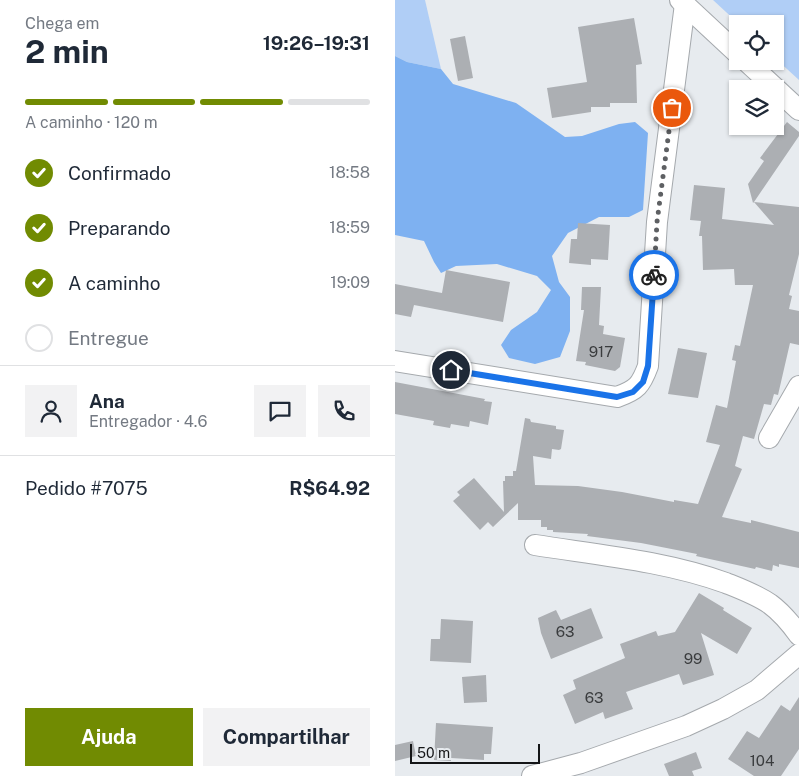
<!DOCTYPE html>
<html lang="pt">
<meta charset="utf-8">
<style>
body{margin:0;font-family:"Public Sans",sans-serif;background:#f2f2f3;color:#1f2937;height:100vh;display:flex;flex-direction:column;font-size:19px;white-space:nowrap}
*{box-sizing:border-box;margin:0}
p{font-size:16px;color:#747a83}
.icon{flex:none;width:28px;height:28px;fill:none;stroke:currentColor;stroke-width:2;stroke-linecap:round;stroke-linejoin:round}
.map{position:relative;flex:1;overflow:hidden}
.panel{display:flex;flex-direction:column;background:#fff;width:395px}
.panel>*{flex:none}
.tools{position:absolute;left:334px;top:15px;display:grid;gap:10px}
.tools a{display:grid;place-items:center;width:55px;height:55px;border-radius:0px;background:#fff;box-shadow:0 1px 4px #0004;font-size:25px}
.scale{position:absolute;left:15px;bottom:12px;width:130px;box-sizing:border-box;padding-left:5px;border:2px solid #141517;border-top:0;font-size:14px;line-height:18px;white-space:nowrap;color:#141517;-webkit-text-stroke:4px #e7ebef;paint-order:stroke}
.pin{position:absolute;display:grid;place-items:center;width:42px;height:42px;color:#fff;margin:-21px;border:2px solid #fff;border-radius:50%;box-shadow:0 1px 5px #0007}
.courier{position:absolute;display:grid;place-items:center;width:50px;height:50px;margin:-25px;border:4px solid #1a73e8;border-radius:50%;background:#fff;color:#222;box-shadow:0 1px 6px #0007}
.head em{font-style:normal;font-weight:700}
.head div{display:flex;flex-direction:column-reverse}
.head{display:flex;align-items:center;justify-content:space-between;height:85px;padding:0 25px}
h1{font-size:32px;font-weight:700;line-height:38px}
.bar{display:grid;grid-template-columns:repeat(4,1fr);gap:8px 5px;align-content:center;height:60px;padding:0 25px}
.bar i{height:6px;border-radius:4px;background:#e0e1e3}
.bar .current{background:#718b02}
.bar p{grid-column:span 4}
.line{display:flex;align-items:center;gap:12px;padding:0 25px;border-top:1px solid #e0e1e3}
.line div{flex:1}
.round{display:grid;place-items:center;flex:none;width:52px;height:52px;border-radius:0px;background:#f2f2f3}
ol{padding:0 25px;list-style:none}
li{display:flex;align-items:center;gap:15px;height:55px}
li p{margin-inline-start:auto}
li .icon{padding:5px;border-radius:50%;background:#718b02;color:#fff;stroke-width:4}
li:last-child{color:#747a83}
li i{width:28px;height:28px;border:2px solid #e0e1e3;border-radius:50%}
.cta{display:flex;gap:10px;margin-top:auto;padding:10px 25px}
.cta a{flex:1;height:58px;border-radius:0px;background:#718b02;color:#fff;font-size:20px;font-weight:700;line-height:58px;text-align:center}
.cta a+a{background:#f2f2f3;color:#1f2937}
main{display:flex;flex:1;min-height:0}
.map>svg:first-child{display:block}
</style>
<main>
<section class="panel">
<div class="head"><div><h1>2 min</h1><p>Chega em</p></div><em>19:26–19:31</em></div>
<div class="bar"><i class="current"></i><i class="current"></i><i class="current"></i><i></i><p>A caminho · 120 m</p></div>
<ol>
<li><svg class="icon" aria-label="check" viewBox="0 0 24 24"><path d="M5 12l5 5 9-10"/></svg>Confirmado<p>18:58</p></li>
<li><svg class="icon" aria-label="check" viewBox="0 0 24 24"><path d="M5 12l5 5 9-10"/></svg>Preparando<p>18:59</p></li>
<li><svg class="icon" aria-label="check" viewBox="0 0 24 24"><path d="M5 12l5 5 9-10"/></svg>A caminho<p>19:09</p></li>
<li><i></i>Entregue</li>
</ol>
<div class="line" style="height:90px"><a class="round"><svg class="icon" aria-label="person" viewBox="0 0 24 24"><circle cx="12" cy="8" r="4"/><path d="M4 21q1-7 8-7t8 7"/></svg></a><div><b>Ana</b><p>Entregador · 4.6</p></div><a class="round"><svg class="icon" aria-label="chat" viewBox="0 0 24 24"><path d="M4 5h16v11H9l-5 4z"/></svg></a><a class="round"><svg class="icon" aria-label="phone" viewBox="0 0 24 24"><path d="M5 4h4l2 5-3 2q2 4 5 5l2-3 5 2v4C11 20 4 13 5 4z"/></svg></a></div>
<div class="line" style="height:65px"><div>Pedido #7075</div><b>R$64.92</b></div>
<div class="cta"><a>Ajuda</a><a>Compartilhar</a></div>
</section>
<div class="map">
<svg width="404" height="776" viewBox="0 0 404 776">
<rect width="100%" height="100%" fill="#e7ebef"/>
<g fill="#b0cef6">
<polygon points="0,0 30,0 46,69 12,62 0,56"/>
<polygon points="318,0 404,0 404,80 380,58 380,24 344,24"/>
</g>
<polygon fill="#7eb1f1" points="0,56 12,62 46,69 58,84 121,103 170,137 187,136 224,124 240,122 253,133 248,210 234,217 204,217 173,233 157,256 164,282 175,297 175,331 165,357 140,364 114,358 106,345 116,330 142,312 156,290 142,276 102,264 61,266 46,273 39,262 29,241 0,235"/>
<g fill="#acafb3">
<polygon points="239,18 247,64 241,65 242,103 215,103 215,107 196,107 196,112 157,118 152,88 192,82 183,27"/>
<polygon points="70,36 78,78 63,81 55,39"/>
<polygon points="392,122 404,132 404,136 359,202 404,207 404,254 394,295 397,296 394,309 404,311 404,345 395,343 383,395 379,394 376,405 369,404 359,439 348,436 340,466 347,469 327,517 356,523 356,520 404,532 404,568 384,564 384,567 378,565 377,571 361,567 360,569 301,556 302,554 246,543 192,536 193,534 158,532 158,530 152,530 152,527 146,527 146,520 123,520 123,503 98,527 93,522 85,530 58,501 65,495 62,492 79,478 109,512 108,481 110,481 110,476 118,476 118,471 121,471 130,418 135,419 136,422 161,426 161,429 169,430 166,449 164,450 157,449 156,459 138,456 140,485 183,486 227,492 279,502 279,500 303,504 325,445 311,442 321,405 332,408 341,361 337,360 340,345 345,346 358,285 340,285 339,269 308,270 307,236 304,236 306,221 295,220 299,185 330,188 327,219 379,225 359,202 358,203 353,184 369,161 365,158"/>
<polygon points="183,223 215,225 213,260 196,259 196,265 174,263 176,239 182,239"/>
<polygon points="51,270 115,282 108,322 19,305 16,317 0,314 0,284 47,293"/>
<polygon points="187,287 206,287 204,325 209,326 208,334 230,338 225,367 220,371 190,365 191,362 181,361 189,310 186,310"/>
<polygon points="283,348 312,353 303,398 273,394"/>
<polygon points="0,382 90,399 89,401 97,402 93,425 75,421 74,427 56,424 55,428 38,425 39,421 0,414"/>
<polygon points="304,593 329,608 328,610 357,628 342,654 306,633 319,675 288,685 284,674 231,692 238,709 210,719 208,712 180,724 168,695 181,689 178,680 230,658 225,644 261,631 263,636 280,632"/>
<polygon points="196,608 208,638 156,659 146,633 143,618 161,610 166,620"/>
<polygon points="46,619 78,621 76,663 35,661 36,639 45,639"/>
<polygon points="91,675 92,702 69,703 67,677"/>
<polygon points="404,697 404,749 386,776 359,776 333,759 352,731 364,738 386,705 395,711"/>
<polygon points="41,723 98,727 96,754 89,754 89,760 56,758 56,761 39,760"/>
<polygon points="18,741 21,756 0,761 0,745"/>
<polygon points="301,752 307,768 297,771 299,776 274,776 269,764"/>
</g>
<g fill="none" stroke-linecap="round" stroke-linejoin="round">
<defs>
<g id="minor">
<polyline points="285,0 342,53"/>
<polyline points="351,61 404,110"/>
<path d="M0,361l222,36c20,-7 24,-12 31,-31l9,-144 28,-218"/>
<polyline points="374,438 404,386"/>
<path d="M140,545c64,10 130,16 191,38 15,6 31,12 44,21 11,8 21,20 29,31"/>
<polyline points="137,776 186,763 291,726 328,709 362,690 404,654"/>
</g>
</defs>
<use href="#minor" stroke="#a5a9ad" stroke-width="22"/>
<use href="#minor" stroke="#fff" stroke-width="20"/>
</g>
<g fill="none" stroke-linecap="round" stroke-linejoin="round">
<polyline stroke="#5e6063" stroke-width="5" stroke-dasharray="0 9" points="259,275 262,222 277,108"/>
<polyline stroke="#1a73e8" stroke-width="6" points="56,370 222,397 238,392 248,382 253,366 259,275"/>
</g>
<g text-anchor="middle" dominant-baseline="central" stroke-width="4" stroke-linejoin="round" paint-order="stroke">
<g font-size="15" fill="#3a3c3e">
<text x="206" y="351">917</text>
<text x="170" y="631">63</text>
<text x="298" y="658">99</text>
<text x="199" y="697">63</text>
<text x="367" y="760">104</text>
</g>
</g>
</svg>
<div class="tools">
<a><svg class="icon" aria-label="locate" viewBox="0 0 24 24"><circle cx="12" cy="12" r="6"/><path d="M12 2v4M12 18v4M2 12h4M18 12h4"/></svg></a>
<a><svg class="icon" aria-label="layers" viewBox="0 0 24 24"><path d="M12 4l9 5-9 5-9-5zM3 14l9 5 9-5"/></svg></a>
</div>
<div class="scale">50 m</div>
<div class="pin" style="left:277px;top:108px;background:#ea580c"><svg class="icon" aria-label="bag" viewBox="0 0 24 24"><path d="M5 8h14l-1 12H6zM9 8a3 3 0 0 1 6 0"/></svg></div>
<div class="pin" style="left:56px;top:370px;background:#1f2937"><svg class="icon" aria-label="home" viewBox="0 0 24 24"><path d="M3 11l9-7 9 7M6 9v11h12V9"/></svg></div>
<div class="courier" style="left:259px;top:275px"><svg class="icon" aria-label="bike" viewBox="0 0 24 24"><circle cx="6" cy="16" r="4"/><circle cx="18" cy="16" r="4"/><path d="M6 16l4-8h5l3 8M10 8l3 8H6M13 5h3"/></svg></div>
</div>
</main>
